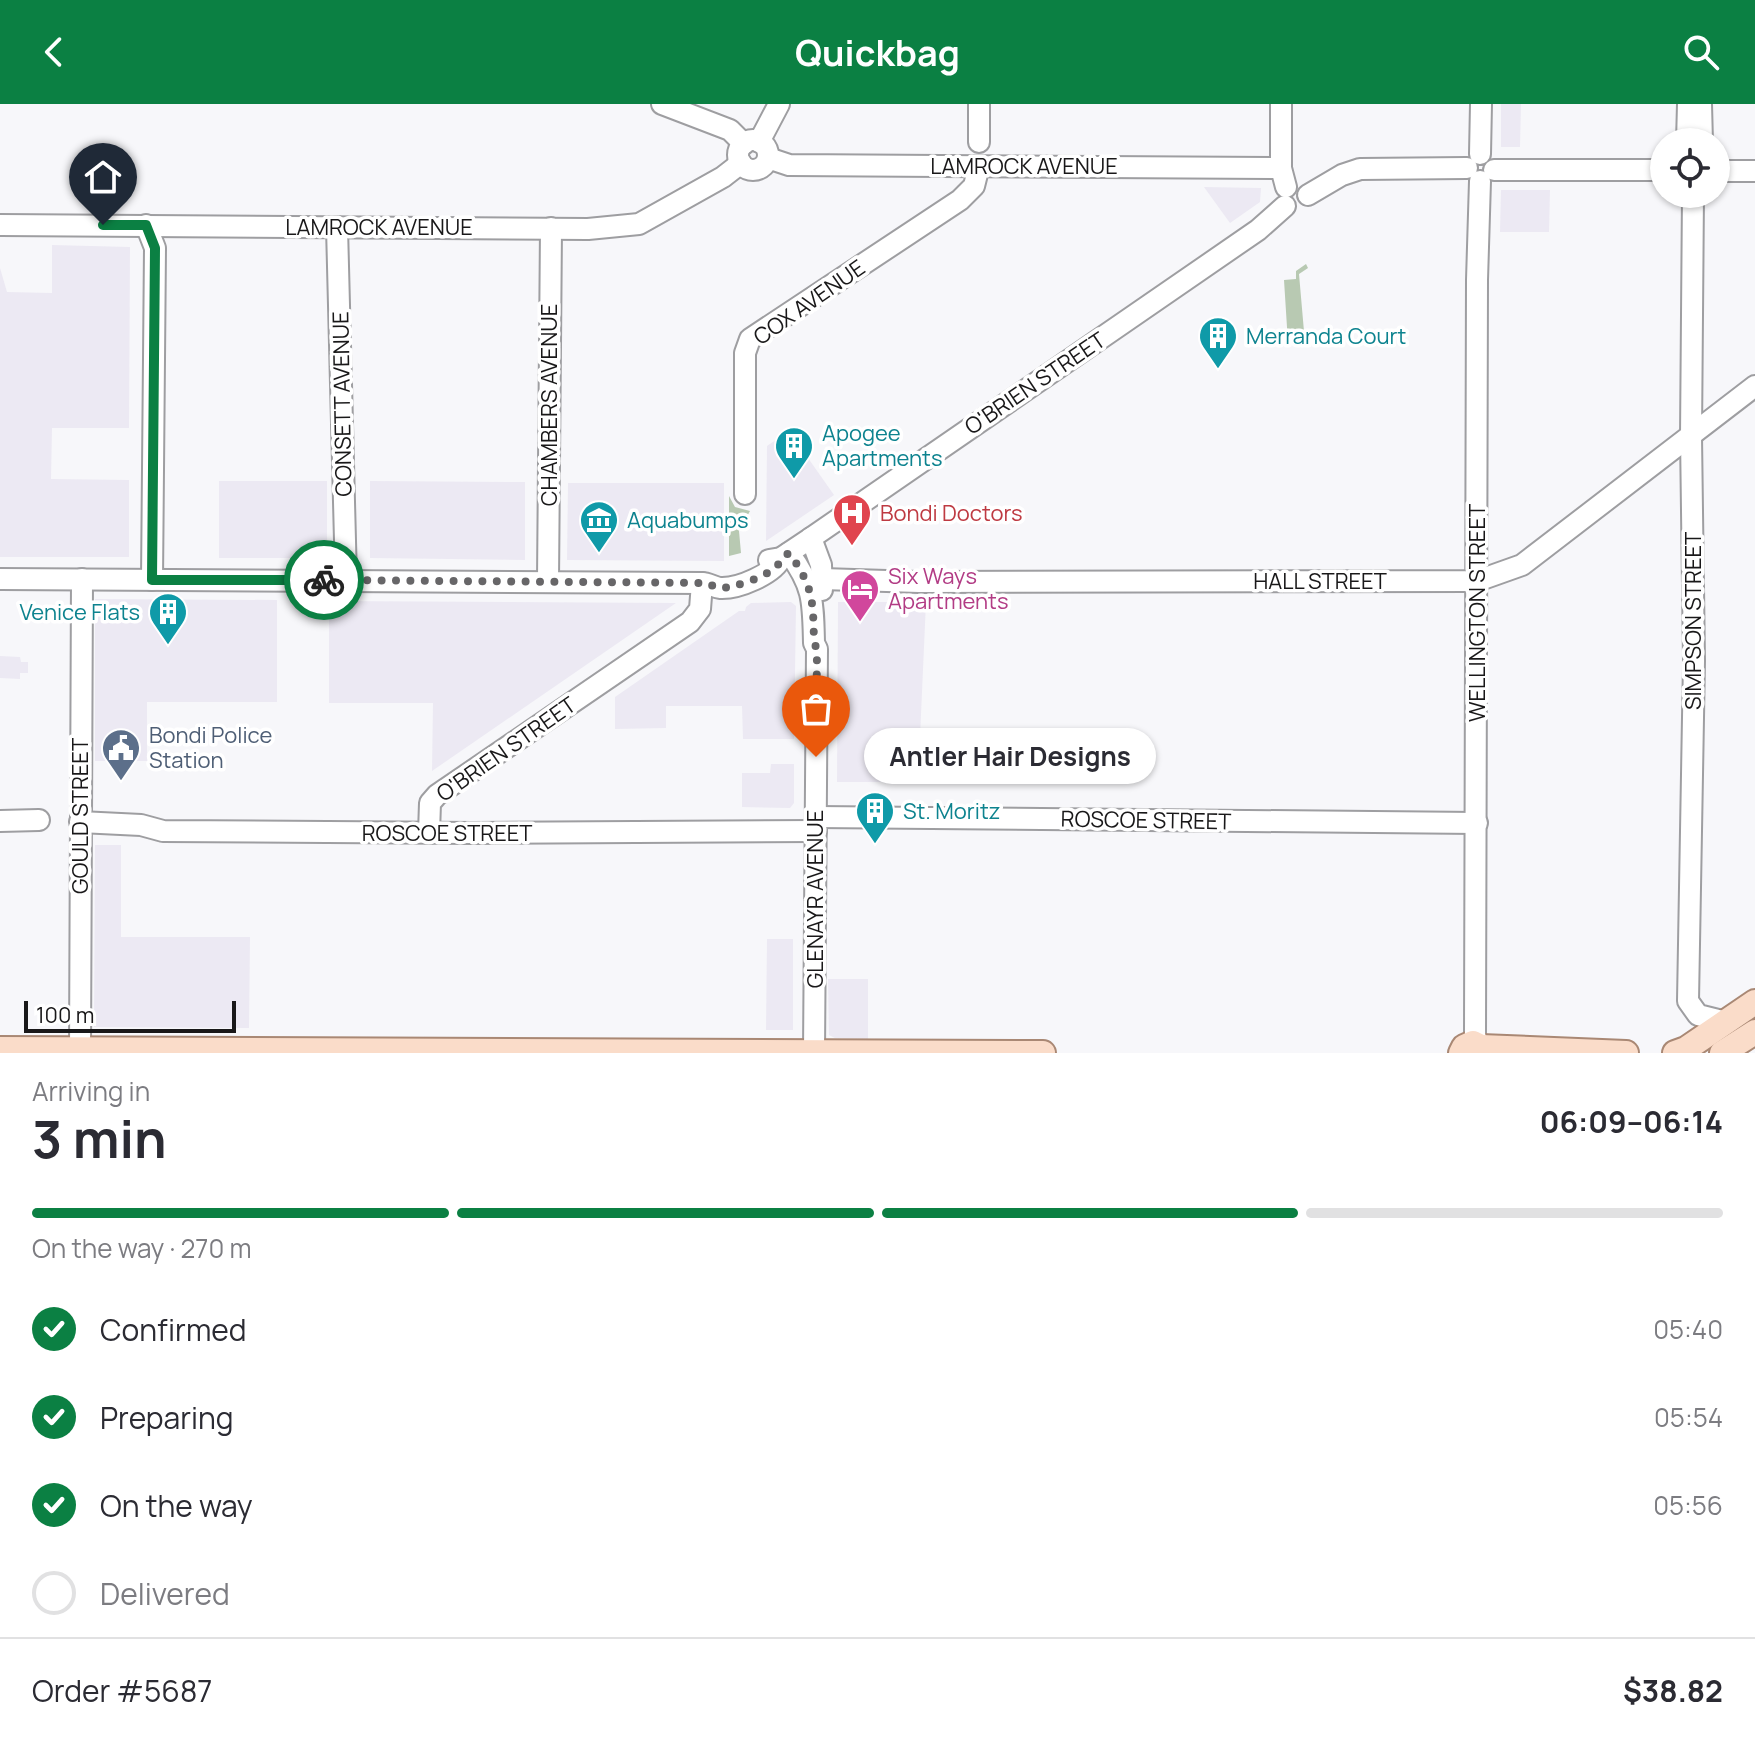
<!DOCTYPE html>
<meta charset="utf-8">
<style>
body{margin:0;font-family:Manrope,sans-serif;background:#f7f7f7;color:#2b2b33;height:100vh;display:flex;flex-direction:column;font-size:30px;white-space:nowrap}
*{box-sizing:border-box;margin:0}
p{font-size:26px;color:#7c7c81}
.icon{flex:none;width:44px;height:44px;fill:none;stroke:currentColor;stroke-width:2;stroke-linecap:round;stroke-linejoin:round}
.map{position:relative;height:949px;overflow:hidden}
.details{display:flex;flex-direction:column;background:#fff;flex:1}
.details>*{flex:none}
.controls{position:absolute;left:1650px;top:24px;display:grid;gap:16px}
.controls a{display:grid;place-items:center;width:80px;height:80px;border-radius:50%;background:#fff;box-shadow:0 2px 6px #0004;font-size:40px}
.scale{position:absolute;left:24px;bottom:20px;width:212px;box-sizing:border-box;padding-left:8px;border:4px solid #191819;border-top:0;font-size:22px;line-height:28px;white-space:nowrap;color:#191819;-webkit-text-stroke:6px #fff;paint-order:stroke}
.pin{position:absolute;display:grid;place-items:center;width:68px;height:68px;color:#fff;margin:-82px -34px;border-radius:50% 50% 50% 0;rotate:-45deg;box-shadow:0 0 8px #0007}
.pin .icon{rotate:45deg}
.courier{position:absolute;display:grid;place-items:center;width:80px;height:80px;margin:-40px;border:6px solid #0b8043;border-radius:50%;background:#fff;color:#222;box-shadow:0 2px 10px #0007}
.bubble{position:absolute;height:56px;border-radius:28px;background:#fff;box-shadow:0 2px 6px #0004;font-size:26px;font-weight:700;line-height:56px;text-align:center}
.headline em{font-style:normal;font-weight:700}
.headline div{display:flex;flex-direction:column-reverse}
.headline{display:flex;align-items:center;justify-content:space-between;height:136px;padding:0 32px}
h1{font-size:52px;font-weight:700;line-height:60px}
.bar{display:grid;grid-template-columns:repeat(4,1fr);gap:12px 8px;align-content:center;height:96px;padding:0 32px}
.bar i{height:10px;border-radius:6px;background:#e1e1e2}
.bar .on{background:#0b8043}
.bar p{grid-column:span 4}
.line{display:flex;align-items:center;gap:20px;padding:0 32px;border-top:2px solid #e1e1e2}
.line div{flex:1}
ol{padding:0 32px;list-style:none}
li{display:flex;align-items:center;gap:24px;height:88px}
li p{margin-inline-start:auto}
li .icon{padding:8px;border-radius:50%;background:#0b8043;color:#fff;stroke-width:4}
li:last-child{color:#7c7c81}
li i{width:44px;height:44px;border:4px solid #e1e1e2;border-radius:50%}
header{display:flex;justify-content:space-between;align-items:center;height:104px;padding:0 32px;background:#0b8043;color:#fff;font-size:36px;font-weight:700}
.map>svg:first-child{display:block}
</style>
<header><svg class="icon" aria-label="back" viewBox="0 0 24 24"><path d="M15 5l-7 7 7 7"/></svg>Quickbag<svg class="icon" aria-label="search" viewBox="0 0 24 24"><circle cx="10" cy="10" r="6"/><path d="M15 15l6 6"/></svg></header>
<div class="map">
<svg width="1755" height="949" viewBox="0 0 1755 949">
<rect width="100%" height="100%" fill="#f7f7fa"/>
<g fill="#ece9f3">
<polygon points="1501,0 1521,0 1520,43 1501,43"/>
<polygon points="1204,83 1261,84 1260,98 1230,119"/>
<polygon points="1501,86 1550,86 1549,128 1500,128"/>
<polygon points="52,141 130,143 129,324 52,324 51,375 129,376 129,453 0,453 0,164 7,188 52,189"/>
<polygon points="789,327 834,391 766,437 767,342"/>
<rect x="219" y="377" width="108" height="77"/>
<polygon points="370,377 525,378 525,456 370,454"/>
<polygon points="568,379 724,379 724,457 567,456"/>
<polygon points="95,495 277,496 277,598 147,598 147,657 95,657"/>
<polygon points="329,497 676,499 432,667 433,599 329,599"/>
<polygon points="791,498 796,502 794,635 743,635 742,602 666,602 666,624 615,625 615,593 739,507 745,507 746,503 751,499"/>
<polygon points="838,498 926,498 918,678 837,678"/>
<polygon points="0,552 20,553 21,558 28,558 28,569 20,569 20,575 0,574"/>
<polygon points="771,660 794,660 794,699 790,704 742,703 742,669 770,669"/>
<polygon points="95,741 121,741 121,833 250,833 249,924 94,923"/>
<polygon points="767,835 793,835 793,926 766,926"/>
<polygon points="828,875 868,875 868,935 835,934 829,931"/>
</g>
<g fill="#b8c9b2">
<polygon points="1306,160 1308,164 1299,170 1305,239 1288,239 1284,176 1296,175 1296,167"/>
<polygon points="729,392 735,403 750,407 739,427 741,449 729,452"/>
</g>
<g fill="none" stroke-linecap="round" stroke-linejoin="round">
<defs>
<g id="minor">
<polyline points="662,0 730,26 744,40"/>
<polyline points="1281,0 1281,64 1286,83"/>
<polyline points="1701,0 1702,38"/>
<circle cx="753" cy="51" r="15"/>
<polyline points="759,38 779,0"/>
<polyline points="979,38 979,0"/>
<polyline points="1687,38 1688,0"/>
<polyline points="1480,50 1481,0"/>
<polyline points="768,54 789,61 1281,64"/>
<polyline points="1494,66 1664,66"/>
<polyline points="1716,67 1755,67"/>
<polyline points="1693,90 1691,332 1694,557 1688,897 1698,911 1726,918"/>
<polyline points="1308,91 1342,71 1360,65 1467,64"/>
<polyline points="0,121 588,125 639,120 723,73 741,59"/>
<polyline points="146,121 155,144 152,476"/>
<polyline points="337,123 346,476"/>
<polyline points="745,390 745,249 750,235 960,96 974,82 979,62"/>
<polyline points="811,434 821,461 822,486"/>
<path d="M789,449c25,34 24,49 25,90l3,6 -3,404"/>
<polyline points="769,456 781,454 811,434 1258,126 1285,102"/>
<path d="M0,475l702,4c6,0 12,4 18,5 18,1 54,-14 61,-30"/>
<polyline points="822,475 919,478 1477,477 1522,461 1755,282"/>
<polyline points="548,477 551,124"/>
<polyline points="816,713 1477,719"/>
<polyline points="0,717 39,716"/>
<polyline points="80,718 141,721 163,727 473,729 816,727"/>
<polyline points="429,729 430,699 437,691 690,518 700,505 702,479"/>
<polyline points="1477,940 1475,930 1477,176 1480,77"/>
<polyline points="80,949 82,475"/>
</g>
<g id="major">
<polyline points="1481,943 1626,949"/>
<polyline points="0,945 1043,949"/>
<polyline points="1461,949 1464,943 1473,939 1481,943 1484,949"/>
<polyline points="1675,949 1686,945 1755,898"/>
<polyline points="1722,949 1755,928"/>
</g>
</defs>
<use href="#minor" stroke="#9e9ea1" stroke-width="24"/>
<use href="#major" stroke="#a98874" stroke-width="28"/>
<use href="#minor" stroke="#fff" stroke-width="20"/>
<use href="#major" stroke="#fadcc9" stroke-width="24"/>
</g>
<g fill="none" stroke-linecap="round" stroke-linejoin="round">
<path stroke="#676668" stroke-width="8" stroke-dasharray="0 14.4" d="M324,476l383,3c2,1 10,5 12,5 13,1 48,-12 57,-21 5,-5 6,-10 13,-14 25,34 24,49 25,90l3,6 -1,108"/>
<polyline stroke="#0b8043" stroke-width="10" points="103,121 146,121 155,144 152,476 324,476"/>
</g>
<defs>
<symbol id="building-pin" viewBox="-11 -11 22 30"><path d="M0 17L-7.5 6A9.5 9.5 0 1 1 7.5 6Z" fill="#0f9aa8" stroke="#fff"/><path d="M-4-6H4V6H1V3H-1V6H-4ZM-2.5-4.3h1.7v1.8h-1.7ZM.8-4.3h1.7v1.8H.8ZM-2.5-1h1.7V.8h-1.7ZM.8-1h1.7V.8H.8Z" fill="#fff"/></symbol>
<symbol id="hospital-pin" viewBox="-11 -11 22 30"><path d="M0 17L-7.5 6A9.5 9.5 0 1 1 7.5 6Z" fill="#e0444e" stroke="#fff"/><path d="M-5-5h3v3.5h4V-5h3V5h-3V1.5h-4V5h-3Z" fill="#fff"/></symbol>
<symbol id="museum-pin" viewBox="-11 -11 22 30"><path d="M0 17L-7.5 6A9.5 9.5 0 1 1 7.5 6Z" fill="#0f9aa8" stroke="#fff"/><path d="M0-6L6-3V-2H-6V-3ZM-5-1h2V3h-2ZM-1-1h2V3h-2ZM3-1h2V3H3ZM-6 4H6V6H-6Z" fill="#fff"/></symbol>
<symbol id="hotel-pin" viewBox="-11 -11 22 30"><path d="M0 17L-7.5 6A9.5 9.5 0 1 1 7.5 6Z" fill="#d1479c" stroke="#fff"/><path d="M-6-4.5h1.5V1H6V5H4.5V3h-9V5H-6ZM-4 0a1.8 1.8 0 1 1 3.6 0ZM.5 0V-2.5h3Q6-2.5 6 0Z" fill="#fff"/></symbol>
<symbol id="civic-pin" viewBox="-11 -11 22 30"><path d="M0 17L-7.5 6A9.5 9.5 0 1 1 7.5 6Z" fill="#5c6f8a" stroke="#fff"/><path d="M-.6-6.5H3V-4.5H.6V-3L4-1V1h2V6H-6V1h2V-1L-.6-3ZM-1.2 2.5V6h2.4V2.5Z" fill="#fff"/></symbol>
</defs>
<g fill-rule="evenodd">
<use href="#building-pin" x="1196" y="210" width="44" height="60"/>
<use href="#building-pin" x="772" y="320" width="44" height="60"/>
<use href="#hospital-pin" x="830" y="387" width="44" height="60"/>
<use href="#museum-pin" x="577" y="394" width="44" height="60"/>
<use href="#hotel-pin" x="838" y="463" width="44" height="60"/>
<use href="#building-pin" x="146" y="486" width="44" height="60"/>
<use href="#civic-pin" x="99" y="622" width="44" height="60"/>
<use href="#building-pin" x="853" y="685" width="44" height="60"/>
</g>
<g text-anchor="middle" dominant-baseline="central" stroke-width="7" stroke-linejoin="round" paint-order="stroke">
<g font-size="22" fill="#191819" stroke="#fff">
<text x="1024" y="62">LAMROCK AVENUE</text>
<text x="379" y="123">LAMROCK AVENUE</text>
<text transform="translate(809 198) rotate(-35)">COX AVENUE</text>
<text transform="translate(1035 279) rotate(-34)">O'BRIEN STREET</text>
<text transform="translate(342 300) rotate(-91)">CONSETT AVENUE</text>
<text transform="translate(549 301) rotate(-90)">CHAMBERS AVENUE</text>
<text x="1320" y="477">HALL STREET</text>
<text transform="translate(1477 509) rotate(-90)">WELLINGTON STREET</text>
<text transform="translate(1693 517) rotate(-90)">SIMPSON STREET</text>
<text transform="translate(506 645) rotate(-35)">O'BRIEN STREET</text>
<text transform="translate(80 712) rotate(-90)">GOULD STREET</text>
<text transform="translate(1146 716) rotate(1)">ROSCOE STREET</text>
<text x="447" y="729">ROSCOE STREET</text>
<text transform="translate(815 795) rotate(-90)">GLENAYR AVENUE</text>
</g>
<g font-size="22" fill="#0d838f" stroke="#fff" text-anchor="start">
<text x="1246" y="232">Merranda Court</text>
<text x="822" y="329">Apogee<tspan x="822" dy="25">Apartments</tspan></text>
<text x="627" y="416">Aquabumps</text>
<text x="140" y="508" text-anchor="end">Venice Flats</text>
<text x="903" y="707">St. Moritz</text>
</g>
<g font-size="22" fill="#be3a42" stroke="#fff" text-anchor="start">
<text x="880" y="409">Bondi Doctors</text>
</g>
<g font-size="22" fill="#b23c85" stroke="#fff" text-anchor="start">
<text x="888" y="472">Six Ways<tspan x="888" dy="25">Apartments</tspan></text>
</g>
<g font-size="22" fill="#4e5e75" stroke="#fff" text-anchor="start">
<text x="149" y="631">Bondi Police<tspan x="149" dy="25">Station</tspan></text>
</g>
</g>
</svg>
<div class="controls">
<a><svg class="icon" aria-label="locate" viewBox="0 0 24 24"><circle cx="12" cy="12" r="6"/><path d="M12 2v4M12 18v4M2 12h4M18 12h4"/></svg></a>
</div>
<div class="scale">100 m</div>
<div class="pin" style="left:816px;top:653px;background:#ea580c"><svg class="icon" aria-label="bag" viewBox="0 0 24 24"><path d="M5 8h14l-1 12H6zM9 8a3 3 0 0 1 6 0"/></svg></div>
<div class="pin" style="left:103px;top:121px;background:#1f2937"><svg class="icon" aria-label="home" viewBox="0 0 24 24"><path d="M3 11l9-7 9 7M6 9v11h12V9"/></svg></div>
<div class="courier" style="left:324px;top:476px"><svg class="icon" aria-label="bike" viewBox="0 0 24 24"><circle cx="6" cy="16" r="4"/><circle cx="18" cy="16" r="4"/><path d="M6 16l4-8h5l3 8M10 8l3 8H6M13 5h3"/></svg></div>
<div class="bubble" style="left:864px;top:624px;width:292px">Antler Hair Designs</div>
</div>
<section class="details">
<div class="headline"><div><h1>3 min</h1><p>Arriving in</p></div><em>06:09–06:14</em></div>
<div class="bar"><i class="on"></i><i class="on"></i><i class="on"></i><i></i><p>On the way · 270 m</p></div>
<ol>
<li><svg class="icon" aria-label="check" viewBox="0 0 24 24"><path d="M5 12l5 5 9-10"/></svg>Confirmed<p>05:40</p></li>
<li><svg class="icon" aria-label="check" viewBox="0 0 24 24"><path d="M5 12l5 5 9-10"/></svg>Preparing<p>05:54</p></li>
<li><svg class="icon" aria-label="check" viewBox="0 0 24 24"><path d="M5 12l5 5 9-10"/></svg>On the way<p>05:56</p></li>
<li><i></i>Delivered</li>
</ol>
<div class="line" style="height:104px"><div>Order #5687</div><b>$38.82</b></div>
</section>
